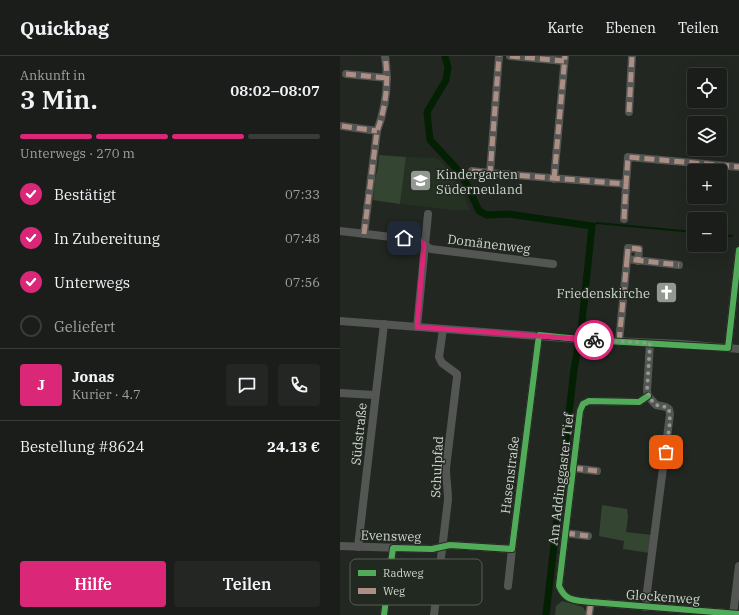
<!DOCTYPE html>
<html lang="de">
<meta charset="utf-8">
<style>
body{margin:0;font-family:"IBM Plex Serif",serif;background:#232623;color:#f1f3f6;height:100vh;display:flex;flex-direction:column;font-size:15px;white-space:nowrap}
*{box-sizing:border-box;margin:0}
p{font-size:13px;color:#9fa2a2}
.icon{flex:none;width:22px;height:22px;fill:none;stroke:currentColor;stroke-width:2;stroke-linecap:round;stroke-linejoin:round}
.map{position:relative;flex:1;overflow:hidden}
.panel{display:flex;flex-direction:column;background:#1a1d1a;width:340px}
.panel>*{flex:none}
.buttons{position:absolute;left:347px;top:12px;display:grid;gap:8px}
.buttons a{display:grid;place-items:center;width:40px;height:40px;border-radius:4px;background:#1a1d1a;box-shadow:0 4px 16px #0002,0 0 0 1px #383b39;font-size:20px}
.pin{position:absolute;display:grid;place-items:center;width:34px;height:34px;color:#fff;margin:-17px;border-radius:8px;box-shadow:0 2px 6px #0006}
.courier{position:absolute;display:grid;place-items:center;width:40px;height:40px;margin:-20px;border:3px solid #db2777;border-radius:50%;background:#fff;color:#222;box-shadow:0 1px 5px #0007}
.overview em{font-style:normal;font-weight:600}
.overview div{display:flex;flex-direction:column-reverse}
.overview{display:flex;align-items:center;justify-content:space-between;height:68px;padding:0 20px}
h1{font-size:26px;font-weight:600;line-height:30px}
.bar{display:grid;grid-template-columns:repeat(4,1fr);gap:6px 4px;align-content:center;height:48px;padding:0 20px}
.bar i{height:5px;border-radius:3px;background:#383b39}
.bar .current{background:#db2777}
.bar p{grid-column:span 4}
.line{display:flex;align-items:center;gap:10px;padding:0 20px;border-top:1px solid #383b39}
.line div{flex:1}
.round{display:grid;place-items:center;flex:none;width:42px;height:42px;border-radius:4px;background:#232623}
ol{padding:0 20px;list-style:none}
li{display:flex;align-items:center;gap:12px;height:44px}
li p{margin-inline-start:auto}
li .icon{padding:4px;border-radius:50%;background:#db2777;color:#fff;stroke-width:4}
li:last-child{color:#9fa2a2}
li i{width:22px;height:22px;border:2px solid #383b39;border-radius:50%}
.action{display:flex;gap:8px;margin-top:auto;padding:8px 20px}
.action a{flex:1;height:46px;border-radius:4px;background:#db2777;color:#fff;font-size:16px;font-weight:600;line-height:46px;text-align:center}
.action a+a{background:#232623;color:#f1f3f6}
header{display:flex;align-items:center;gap:24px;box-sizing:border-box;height:56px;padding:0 20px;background:#1a1d1a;border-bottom:1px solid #383b39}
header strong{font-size:19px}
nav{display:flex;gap:22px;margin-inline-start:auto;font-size:14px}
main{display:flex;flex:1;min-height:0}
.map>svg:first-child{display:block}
</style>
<header>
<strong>Quickbag</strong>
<nav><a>Karte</a><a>Ebenen</a><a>Teilen</a></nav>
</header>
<main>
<section class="panel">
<div class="overview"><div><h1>3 Min.</h1><p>Ankunft in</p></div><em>08:02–08:07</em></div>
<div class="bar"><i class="current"></i><i class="current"></i><i class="current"></i><i></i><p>Unterwegs · 270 m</p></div>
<ol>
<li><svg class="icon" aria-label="check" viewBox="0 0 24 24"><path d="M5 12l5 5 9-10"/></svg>Bestätigt<p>07:33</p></li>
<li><svg class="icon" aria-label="check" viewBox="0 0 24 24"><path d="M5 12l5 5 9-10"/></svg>In Zubereitung<p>07:48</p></li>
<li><svg class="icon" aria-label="check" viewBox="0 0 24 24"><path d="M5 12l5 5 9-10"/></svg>Unterwegs<p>07:56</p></li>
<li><i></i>Geliefert</li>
</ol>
<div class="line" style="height:72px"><b class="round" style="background:#db2777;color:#fff">J</b><div><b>Jonas</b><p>Kurier · 4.7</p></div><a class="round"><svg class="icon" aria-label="chat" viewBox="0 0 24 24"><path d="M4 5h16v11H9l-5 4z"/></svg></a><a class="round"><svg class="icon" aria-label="phone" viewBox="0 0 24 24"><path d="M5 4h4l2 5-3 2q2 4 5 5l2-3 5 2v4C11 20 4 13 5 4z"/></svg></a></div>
<div class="line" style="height:52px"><div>Bestellung #8624</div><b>24.13 €</b></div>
<div class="action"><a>Hilfe</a><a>Teilen</a></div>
</section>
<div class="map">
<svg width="399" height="559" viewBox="0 0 399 559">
<rect width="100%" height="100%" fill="#222722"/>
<polygon fill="#253123" points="66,101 94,102 101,105 120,131 130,154 114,154 60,148"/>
<g fill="#344632">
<polygon points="39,99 66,101 60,148 33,144 35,124 38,111"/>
<polygon points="262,449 287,453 288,461 286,476 312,479 310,497 283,493 284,485 259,480"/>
<polygon points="222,545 243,551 245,555 245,559 215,559 216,550"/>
</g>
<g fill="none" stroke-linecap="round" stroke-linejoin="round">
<g stroke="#042003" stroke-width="2">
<polyline points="252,170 257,167 354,176"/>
<polyline points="380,179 392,180"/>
</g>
<polyline stroke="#042003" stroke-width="7" points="105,0 108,12 106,24 87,56 90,84 116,112 126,127 139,155 147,159 168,158 252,170 241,275 234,313 206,559"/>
<g stroke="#545654" stroke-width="8">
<polyline points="170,0 224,5"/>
<polyline points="6,18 47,22"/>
<polyline points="289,56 292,0"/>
<polyline points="2,70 37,75"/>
<polyline points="132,115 150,117 159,0"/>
<polyline points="150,117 286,128 288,101 399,111"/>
<polyline points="214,123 225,0"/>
<polyline points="284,163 286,128"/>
<polyline points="0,175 77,184 91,193 213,208"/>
<path d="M24,178l13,-103c9,-24 12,-50 8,-75"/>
<polyline points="287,203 288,192 299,193 298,205"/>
<polyline points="0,265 249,284 342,288 399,293"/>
<polyline points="77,271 88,158"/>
<polyline points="279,286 287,203 339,209"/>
<polyline points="388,292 399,194"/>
<polyline points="0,337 35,339"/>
<path d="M308,340l-9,6 -50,-1 -6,3 -3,7 -21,175c7,16 16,14 32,16l148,12"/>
<polyline points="233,412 257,415"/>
<polyline points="225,477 248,480"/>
<polyline points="0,490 92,493 110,489 172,493"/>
<polyline points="18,491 44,268"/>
<polyline points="168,530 172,493 199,279"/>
<polyline points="305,551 330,358 329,353 326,351 316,349 308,340 307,335 310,287"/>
<polyline points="44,559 53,492"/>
<path d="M94,559l14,-115c0,-11 -2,-21 -2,-32l11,-91v-3l-15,-11 -3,-6 4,-28"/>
<polyline points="249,559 251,546"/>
<polyline points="393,559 399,510"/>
</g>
<g stroke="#ac8f84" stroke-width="5" stroke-dasharray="10 5" stroke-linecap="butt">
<polyline points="170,0 224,5"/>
<polyline points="6,18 47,22"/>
<polyline points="289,56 292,0"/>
<polyline points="2,70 37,75"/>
<polyline points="132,115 150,117 159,0"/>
<polyline points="150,117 286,128 288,101 399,111"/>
<polyline points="214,123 225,0"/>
<polyline points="284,163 286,128"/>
<path d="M24,178l13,-103c9,-24 12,-50 8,-75"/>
<polyline points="287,203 288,192 299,193 298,205"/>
<polyline points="279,286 287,203 339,209"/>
<polyline points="233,412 257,415"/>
<polyline points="225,477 248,480"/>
<polyline points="249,559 251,546"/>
</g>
<defs>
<g id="cycleway">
<path d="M308,340l-9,6 -50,-1 -6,3 -3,7 -21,175c7,16 16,14 32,16l148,12"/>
<polyline points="44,559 53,492 92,493 110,489 172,493 199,279 249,284 388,292 399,194"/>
</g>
</defs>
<use href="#cycleway" stroke="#212920" stroke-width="8"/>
<use href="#cycleway" stroke="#51ab58" stroke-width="6"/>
</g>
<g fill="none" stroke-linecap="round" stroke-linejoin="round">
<polyline stroke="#939892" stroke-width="4" stroke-dasharray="0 7.2" points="254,284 310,287 307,335 312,345 316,349 326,351 329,353 330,365 326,396"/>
<polyline stroke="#db2777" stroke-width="5" points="64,182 77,184 84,188 77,271 254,284"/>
</g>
<defs>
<symbol id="school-square" viewBox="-11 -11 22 22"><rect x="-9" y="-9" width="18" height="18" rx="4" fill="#939892" stroke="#212920"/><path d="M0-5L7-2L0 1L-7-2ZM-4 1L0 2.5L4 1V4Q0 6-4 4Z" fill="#fff"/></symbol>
<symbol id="church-square" viewBox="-11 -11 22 22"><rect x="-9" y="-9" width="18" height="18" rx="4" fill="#939892" stroke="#212920"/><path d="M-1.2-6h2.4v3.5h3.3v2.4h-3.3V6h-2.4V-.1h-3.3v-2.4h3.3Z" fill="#fff"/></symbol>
</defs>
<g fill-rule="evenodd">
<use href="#school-square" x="68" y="112" width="25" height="25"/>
<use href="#church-square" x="314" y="224" width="25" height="25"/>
</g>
<g text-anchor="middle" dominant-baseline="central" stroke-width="3" stroke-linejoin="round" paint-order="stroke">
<g font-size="13" fill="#d0d5cf" stroke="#212920" text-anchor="start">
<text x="96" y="118">Kindergarten<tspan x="96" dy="15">Süderneuland</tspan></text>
<text x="310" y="237" text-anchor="end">Friedenskirche</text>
</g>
<g font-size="13" fill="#d0d5cf" stroke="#212920">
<text transform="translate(149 188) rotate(7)">Domänenweg</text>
<text transform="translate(19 378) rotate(-84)">Südstraße</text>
<text transform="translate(97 411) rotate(-87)">Schulpfad</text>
<text transform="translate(170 419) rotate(-83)">Hasenstraße</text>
<text transform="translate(221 423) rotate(-83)">Am Addinggaster Tief</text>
<text transform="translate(51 480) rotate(2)">Evensweg</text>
<text transform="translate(323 541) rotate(4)">Glockenweg</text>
</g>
</g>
<rect x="10" y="503" width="132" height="46" rx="6" fill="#212920" stroke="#565d55" stroke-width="1"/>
<rect x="18" y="514" width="18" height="6" fill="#51ab58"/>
<rect x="18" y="532" width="18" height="6" fill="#ac8f84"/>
<g font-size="11" fill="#d0d5cf">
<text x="43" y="521">Radweg</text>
<text x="43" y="539">Weg</text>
</g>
</svg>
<div class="buttons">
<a><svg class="icon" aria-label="locate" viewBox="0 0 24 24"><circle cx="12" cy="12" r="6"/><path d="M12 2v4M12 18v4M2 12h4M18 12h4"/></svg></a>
<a><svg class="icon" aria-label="layers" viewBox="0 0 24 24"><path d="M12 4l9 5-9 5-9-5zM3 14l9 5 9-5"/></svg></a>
<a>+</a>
<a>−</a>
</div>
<div class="pin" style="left:326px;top:396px;background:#ea580c"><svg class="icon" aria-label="bag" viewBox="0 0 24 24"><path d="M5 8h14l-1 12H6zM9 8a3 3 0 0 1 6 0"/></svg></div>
<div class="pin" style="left:64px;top:182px;background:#1f2937"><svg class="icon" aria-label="home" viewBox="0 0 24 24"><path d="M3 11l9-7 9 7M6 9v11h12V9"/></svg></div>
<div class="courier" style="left:254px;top:284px"><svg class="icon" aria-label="bike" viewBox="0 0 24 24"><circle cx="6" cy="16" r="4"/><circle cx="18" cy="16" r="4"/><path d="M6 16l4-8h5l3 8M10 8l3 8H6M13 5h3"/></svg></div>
</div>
</main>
